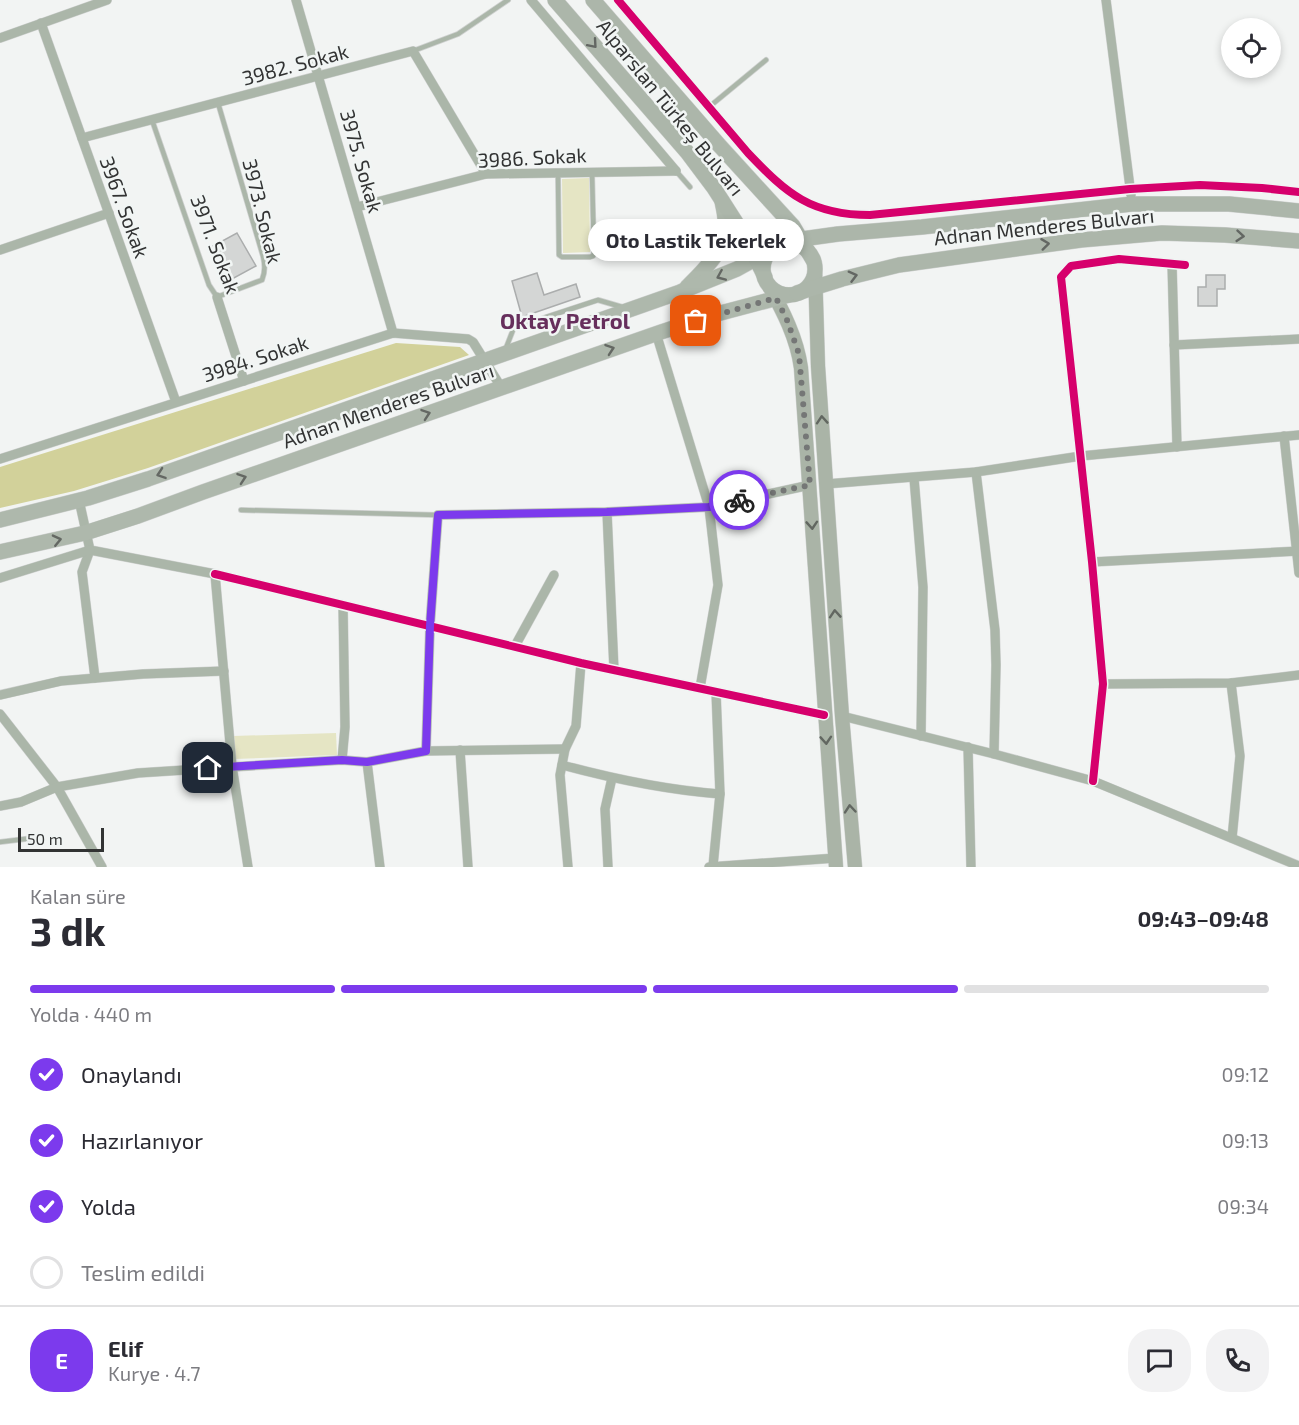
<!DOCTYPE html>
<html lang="tr">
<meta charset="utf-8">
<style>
body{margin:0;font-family:"Exo 2",sans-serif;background:#f2f2f3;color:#2b2b33;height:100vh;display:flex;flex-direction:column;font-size:22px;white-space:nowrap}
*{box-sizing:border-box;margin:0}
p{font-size:20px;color:#7c7c81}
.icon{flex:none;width:33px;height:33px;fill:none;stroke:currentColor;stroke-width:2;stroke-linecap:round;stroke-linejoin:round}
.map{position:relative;height:867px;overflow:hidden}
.details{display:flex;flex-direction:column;background:#fff;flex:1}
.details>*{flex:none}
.buttons{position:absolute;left:1221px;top:18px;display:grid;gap:12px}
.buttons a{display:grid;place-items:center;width:60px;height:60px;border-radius:50%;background:#fff;box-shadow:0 3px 9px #0003;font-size:30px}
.scale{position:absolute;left:18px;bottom:15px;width:86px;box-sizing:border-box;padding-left:6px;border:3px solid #323333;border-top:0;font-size:16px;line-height:21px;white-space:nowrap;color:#323333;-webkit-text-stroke:4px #f1f5f4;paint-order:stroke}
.pin{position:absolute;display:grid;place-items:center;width:51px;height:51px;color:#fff;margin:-26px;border-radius:12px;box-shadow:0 3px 9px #0006}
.courier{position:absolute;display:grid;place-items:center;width:60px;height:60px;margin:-30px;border:4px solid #7c3aed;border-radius:50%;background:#fff;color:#222;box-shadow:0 2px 8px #0007}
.bubble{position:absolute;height:42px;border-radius:21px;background:#fff;box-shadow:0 3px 9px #0003;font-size:20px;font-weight:700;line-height:42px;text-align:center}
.overview em{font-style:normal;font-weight:700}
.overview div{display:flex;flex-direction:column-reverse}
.overview{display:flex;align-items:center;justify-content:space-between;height:102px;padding:0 30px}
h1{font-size:39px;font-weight:700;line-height:45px}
.bar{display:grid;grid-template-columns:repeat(4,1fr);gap:9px 6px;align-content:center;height:72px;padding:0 30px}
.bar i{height:8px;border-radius:4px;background:#e1e1e2}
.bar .current{background:#7c3aed}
.bar p{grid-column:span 4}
.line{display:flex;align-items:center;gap:15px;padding:0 30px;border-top:2px solid #e1e1e2}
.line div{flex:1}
.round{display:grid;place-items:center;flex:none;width:63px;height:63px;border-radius:24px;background:#f2f2f3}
ol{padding:0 30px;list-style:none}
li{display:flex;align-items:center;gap:18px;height:66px}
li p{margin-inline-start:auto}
li .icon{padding:6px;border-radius:50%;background:#7c3aed;color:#fff;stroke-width:4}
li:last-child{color:#7c7c81}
li i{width:33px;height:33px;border:3px solid #e1e1e2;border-radius:50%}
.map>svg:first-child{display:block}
</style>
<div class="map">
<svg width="1299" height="867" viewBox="0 0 1299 867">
<rect width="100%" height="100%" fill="#f2f4f3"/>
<g fill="#e5e5c4">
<polygon points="589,178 590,252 563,253 562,179"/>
<polygon points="336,733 337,755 234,759 233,736"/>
</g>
<polygon fill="#d2d19a" points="396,343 460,347 469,355 148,468 74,491 0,508 0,467"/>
<g fill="#d4d6d5" stroke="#abadad" stroke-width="1.5">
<polygon points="237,233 256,266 232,279 213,246"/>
<polygon points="537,273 544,295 576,284 580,297 522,317 512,281"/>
<polygon points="1206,275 1225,275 1225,289 1217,289 1217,306 1198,306 1198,287 1206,287"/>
</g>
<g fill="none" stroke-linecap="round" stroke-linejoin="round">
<defs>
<g id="service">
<polyline points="413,51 458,34 508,0"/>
<polyline points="709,107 766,60"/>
<path d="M152,120l57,165 8,12 45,-17c3,-7 3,-16 1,-24l-45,-153"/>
<polyline points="676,171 690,187"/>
<polyline points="558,173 559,255 562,257 590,257 593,256 594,253 592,172"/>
<polyline points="506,348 513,330 516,327 598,300 622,307"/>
<polyline points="241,510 438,515"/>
<polyline points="0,842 33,838"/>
</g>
<g id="minor">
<polyline points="296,0 393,333"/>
<polyline points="531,0 676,171"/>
<path d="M618,0l130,153c39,41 63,62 122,62l260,-26 70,-4 62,3 37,4"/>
<polyline points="1106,0 1131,195"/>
<polyline points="41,23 176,402"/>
<polyline points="0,38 107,0"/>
<polyline points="82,138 413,51 486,174"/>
<polyline points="357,207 486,174 676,171"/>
<polyline points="0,250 109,213"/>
<polyline points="1172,264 1177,447"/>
<polyline points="217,297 244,381"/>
<polyline points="656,333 709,507 718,585 700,688"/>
<polyline points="1174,345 1299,339"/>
<polyline points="1284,436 1299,573"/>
<polyline points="0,459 393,333 468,339 473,342 501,387"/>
<polyline points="976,472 995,630 996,665 994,754"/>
<polyline points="914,478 923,587 921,736"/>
<polyline points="826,484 976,472 1081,456 1299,435"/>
<polyline points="79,500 90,550 215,574 232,766 248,867"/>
<polyline points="607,512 614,670"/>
<polyline points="90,550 82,572 95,678"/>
<polyline points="1092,562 1299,551"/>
<polyline points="215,574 581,663 824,715"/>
<polyline points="0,578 90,550"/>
<polyline points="515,646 554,575"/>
<polyline points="1231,683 1240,756 1232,838"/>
<polyline points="1103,684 1231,683 1299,675"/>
<polyline points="0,695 61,681 143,674 224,671"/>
<polyline points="0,714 57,787 102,867"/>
<polyline points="842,716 994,754 1093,781 1299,866"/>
<polyline points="968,747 971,867"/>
<polyline points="460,750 468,867"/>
<polyline points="426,751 430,626 438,515 607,512 709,507 810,485"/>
<polyline points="342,760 345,727 343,605"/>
<polyline points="367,762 380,867"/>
<path d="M562,765c52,14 104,25 158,29"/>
<polyline points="1093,781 1103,684 1092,562 1061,277 1071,266 1119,259 1185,265"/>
<polyline points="0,806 21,802 57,787 138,773 342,760 367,762 426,751 565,749"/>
<polyline points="713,866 720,794 716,692"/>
<polyline points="568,867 560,775 565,749 576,726 581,663"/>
<polyline points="608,867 605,809 612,778"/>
<polyline points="709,867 836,858"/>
</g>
<g id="secondary">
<polyline points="815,268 818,366 842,716 855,867"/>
<path d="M768,284c15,27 29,54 33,84l35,499"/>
</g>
<g id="primary">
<path d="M687,287c19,-19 41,-39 38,-67 0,-6 -2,-13 -3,-19"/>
<polyline points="0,520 88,498 148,479 680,292 737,269 773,249"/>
<polyline points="0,552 85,533 138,516 203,492 661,332 713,315 789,295"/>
</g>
<g id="trunk">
<polyline points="555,0 687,152 714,188 744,235 765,277"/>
<polyline points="593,0 719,145 793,226 813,260"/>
<circle cx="789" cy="269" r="26"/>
<polyline points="780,245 802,239 838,234 922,227 1132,204 1229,204 1299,211"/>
<polyline points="797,293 842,279 899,265 1081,240 1162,233 1225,235 1299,241"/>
</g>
</defs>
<use href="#service" stroke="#cfd1d0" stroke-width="6"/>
<use href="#minor" stroke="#cfd1d0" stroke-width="10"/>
<use href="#secondary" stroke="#cfd1d0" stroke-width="15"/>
<use href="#primary" stroke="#cfd1d0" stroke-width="16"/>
<use href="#trunk" stroke="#cfd1d0" stroke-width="16"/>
<use href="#service" stroke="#abb6a9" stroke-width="4.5"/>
<use href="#minor" stroke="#abb6a9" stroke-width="9"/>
<use href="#secondary" stroke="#aab4a7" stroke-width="14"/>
<use href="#primary" stroke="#aeb8ac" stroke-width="15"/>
<use href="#trunk" stroke="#acb6aa" stroke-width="15"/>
<defs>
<g id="cycleway">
<path d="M618,0l130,153c39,41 63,62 122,62l260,-26 70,-4 62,3 37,4"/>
<polyline points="215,574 581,663 824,715"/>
<polyline points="1093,781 1103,684 1092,562 1061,277 1071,266 1119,259 1185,265"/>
</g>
</defs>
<use href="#cycleway" stroke="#f1f5f4" stroke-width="11"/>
<use href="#cycleway" stroke="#d6006c" stroke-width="8"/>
</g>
<defs><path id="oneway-chevron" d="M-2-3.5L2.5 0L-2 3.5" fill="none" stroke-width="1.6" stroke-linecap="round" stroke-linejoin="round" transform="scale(1.5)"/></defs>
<g stroke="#636763">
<use href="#oneway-chevron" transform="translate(593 44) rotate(49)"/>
<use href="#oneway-chevron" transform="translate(1240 236) rotate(5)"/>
<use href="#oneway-chevron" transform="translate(1045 244) rotate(-7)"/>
<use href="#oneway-chevron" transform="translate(853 276) rotate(-15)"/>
</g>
<g stroke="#646863">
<use href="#oneway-chevron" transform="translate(721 276) rotate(157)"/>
<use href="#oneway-chevron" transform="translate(610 349) rotate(-19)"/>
<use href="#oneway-chevron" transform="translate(426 414) rotate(-19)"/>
<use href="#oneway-chevron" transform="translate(161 474) rotate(161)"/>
<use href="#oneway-chevron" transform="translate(242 478) rotate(-19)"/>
<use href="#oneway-chevron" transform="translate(57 540) rotate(-13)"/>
</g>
<g stroke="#626761">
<use href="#oneway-chevron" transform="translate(822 420) rotate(-94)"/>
<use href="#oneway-chevron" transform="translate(812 525) rotate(86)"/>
<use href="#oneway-chevron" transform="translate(835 614) rotate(-94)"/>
<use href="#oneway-chevron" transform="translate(826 740) rotate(86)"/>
<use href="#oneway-chevron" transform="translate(850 809) rotate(-95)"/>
</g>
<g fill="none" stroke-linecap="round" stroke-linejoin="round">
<polyline stroke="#757776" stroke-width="6" stroke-dasharray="0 10.8" points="696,321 776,298 787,320 799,354 810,485 739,500"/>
<polyline stroke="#7c3aed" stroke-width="8" points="208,768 342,760 367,762 426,751 430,626 438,515 607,512 709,507 739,500"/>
</g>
<g text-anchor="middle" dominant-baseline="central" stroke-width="5" stroke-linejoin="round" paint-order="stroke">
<g font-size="20" fill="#323333" stroke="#f1f5f4">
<text transform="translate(295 64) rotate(-15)">3982. Sokak</text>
<text transform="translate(671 107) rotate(51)">Alparslan Türkeş Bulvarı</text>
<text transform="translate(532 157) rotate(-3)">3986. Sokak</text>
<text transform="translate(362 161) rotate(74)">3975. Sokak</text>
<text transform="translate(125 207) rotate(70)">3967. Sokak</text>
<text transform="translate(263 211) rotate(76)">3973. Sokak</text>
<text transform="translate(1044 226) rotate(-6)">Adnan Menderes Bulvarı</text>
<text transform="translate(216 244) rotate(69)">3971. Sokak</text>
<text transform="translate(255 358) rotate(-18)">3984. Sokak</text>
<text transform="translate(388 405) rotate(-19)">Adnan Menderes Bulvarı</text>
</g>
<g font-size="22" font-weight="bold" fill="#662f5c" stroke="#f1f5f4">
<text x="565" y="320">Oktay Petrol</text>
</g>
</g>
</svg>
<div class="buttons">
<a><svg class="icon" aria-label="locate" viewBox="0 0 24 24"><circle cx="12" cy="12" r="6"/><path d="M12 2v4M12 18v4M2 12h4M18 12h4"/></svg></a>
</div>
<div class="scale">50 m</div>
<div class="pin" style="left:696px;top:321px;background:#ea580c"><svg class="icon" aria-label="bag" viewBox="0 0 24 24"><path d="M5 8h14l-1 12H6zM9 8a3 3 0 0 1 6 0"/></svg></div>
<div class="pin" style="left:208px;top:768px;background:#1f2937"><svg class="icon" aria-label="home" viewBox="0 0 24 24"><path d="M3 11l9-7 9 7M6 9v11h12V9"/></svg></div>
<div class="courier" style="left:739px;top:500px"><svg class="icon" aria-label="bike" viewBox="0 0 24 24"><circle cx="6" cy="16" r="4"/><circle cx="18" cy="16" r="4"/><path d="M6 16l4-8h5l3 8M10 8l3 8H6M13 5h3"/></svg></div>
<div class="bubble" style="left:588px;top:219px;width:216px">Oto Lastik Tekerlek</div>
</div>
<section class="details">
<div class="overview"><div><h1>3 dk</h1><p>Kalan süre</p></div><em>09:43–09:48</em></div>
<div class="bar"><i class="current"></i><i class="current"></i><i class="current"></i><i></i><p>Yolda · 440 m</p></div>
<ol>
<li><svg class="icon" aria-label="check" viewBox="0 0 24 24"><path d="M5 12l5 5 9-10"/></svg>Onaylandı<p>09:12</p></li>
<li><svg class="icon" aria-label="check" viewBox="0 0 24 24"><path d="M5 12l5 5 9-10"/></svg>Hazırlanıyor<p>09:13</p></li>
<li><svg class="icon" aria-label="check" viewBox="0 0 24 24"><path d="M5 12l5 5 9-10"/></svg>Yolda<p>09:34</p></li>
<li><i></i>Teslim edildi</li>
</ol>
<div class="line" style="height:108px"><b class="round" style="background:#7c3aed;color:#fff">E</b><div><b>Elif</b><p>Kurye · 4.7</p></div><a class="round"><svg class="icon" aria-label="chat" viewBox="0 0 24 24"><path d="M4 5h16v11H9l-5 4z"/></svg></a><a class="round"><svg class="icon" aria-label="phone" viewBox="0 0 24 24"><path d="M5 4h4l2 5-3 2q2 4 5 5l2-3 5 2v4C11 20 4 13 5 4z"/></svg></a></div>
</section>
